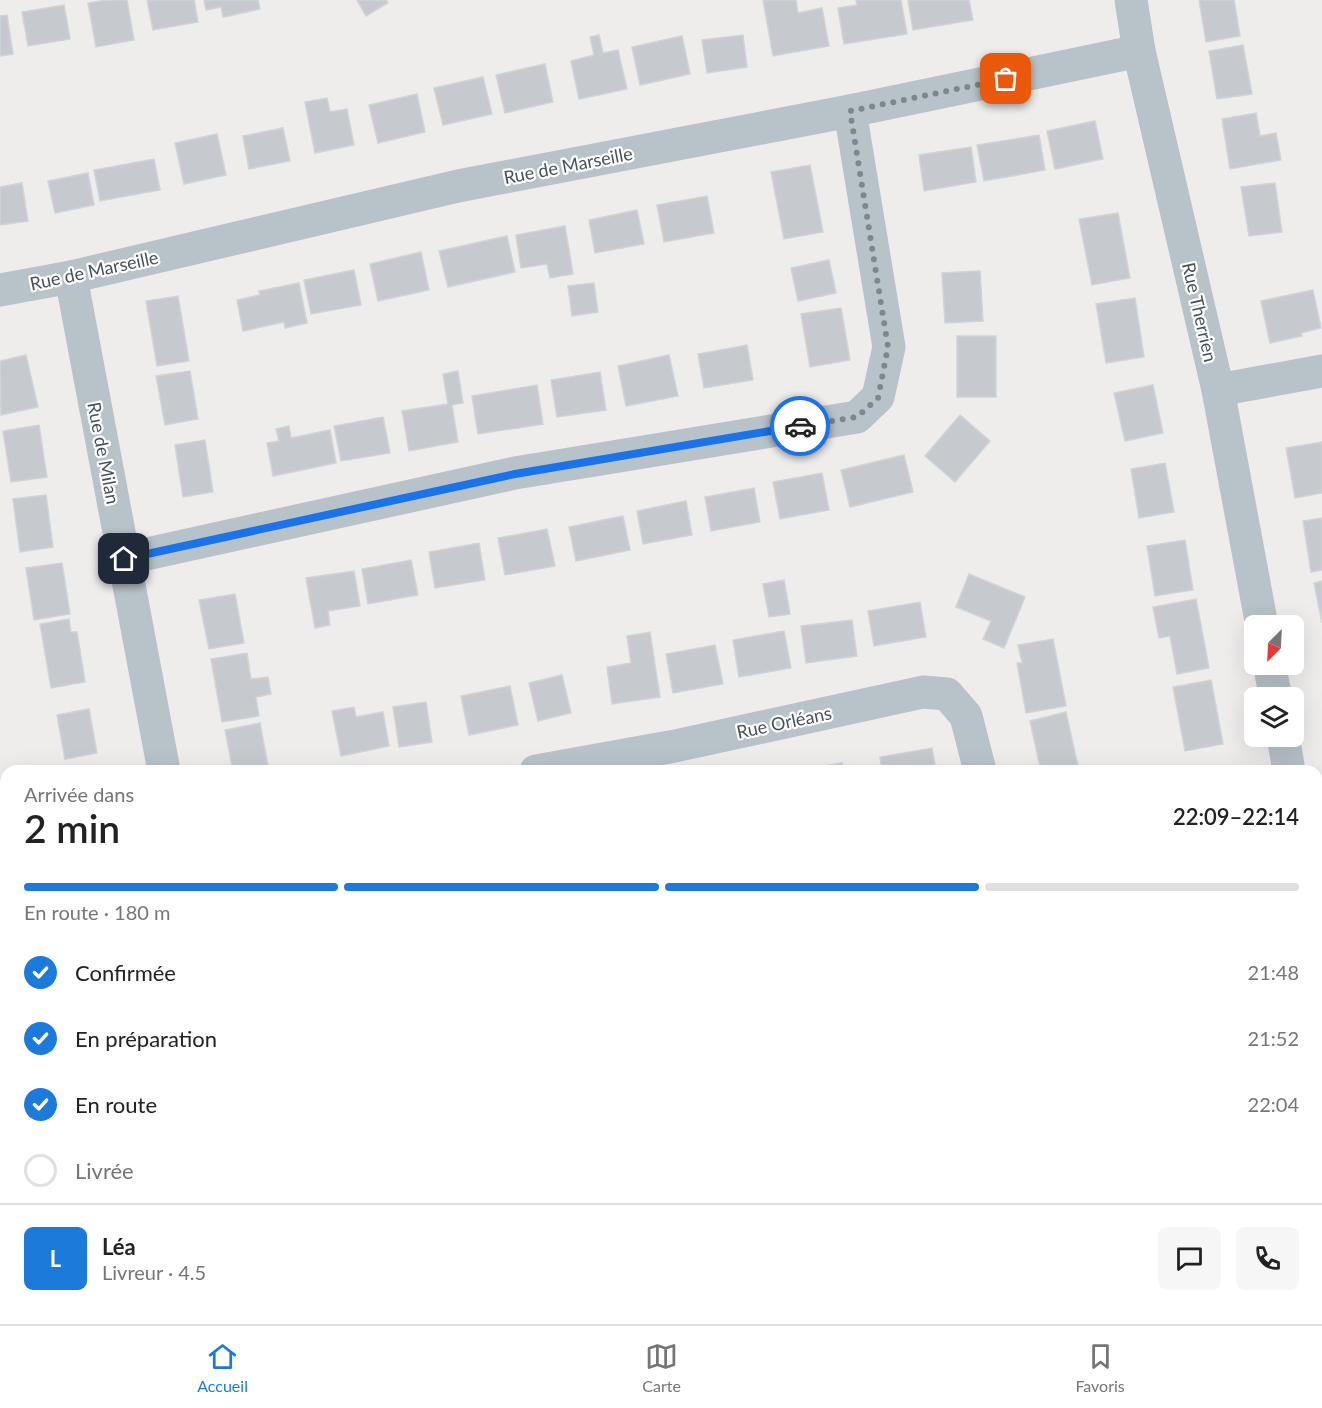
<!DOCTYPE html>
<html lang="fr">
<meta charset="utf-8">
<style>
body{margin:0;font-family:Lato,sans-serif;background:#f6f6f6;color:#222;height:100vh;display:flex;flex-direction:column;font-size:22px;white-space:nowrap}
*{box-sizing:border-box;margin:0}
p{font-size:20px;color:#767676}
.icon{flex:none;width:33px;height:33px;fill:none;stroke:currentColor;stroke-width:2;stroke-linecap:round;stroke-linejoin:round}
.map{position:relative;flex:1;overflow:hidden}
.panel{position:absolute;left:0px;top:765px;width:1323px;height:560px;display:flex;flex-direction:column;background:#fff;border-radius:18px 18px 0 0;box-shadow:0 6px 24px #0002}
.panel>*{flex:none}
.needle{width:39px;rotate:204deg}
.tools{position:absolute;left:1244px;top:615px;display:grid;gap:12px}
.tools a{display:grid;place-items:center;width:60px;height:60px;border-radius:9px;background:#fff;box-shadow:0 6px 24px #0002;font-size:30px}
.pin{position:absolute;display:grid;place-items:center;width:51px;height:51px;color:#fff;margin:-26px;border-radius:12px;box-shadow:0 3px 9px #0006}
.courier{position:absolute;display:grid;place-items:center;width:60px;height:60px;margin:-30px;border:4px solid #1a73e8;border-radius:50%;background:#fff;color:#222;box-shadow:0 2px 8px #0007}
.summary em{font-style:normal;font-weight:600}
.summary div{display:flex;flex-direction:column-reverse}
.summary{display:flex;align-items:center;justify-content:space-between;height:102px;padding:0 24px}
h1{font-size:39px;font-weight:600;line-height:45px}
.bar{display:grid;grid-template-columns:repeat(4,1fr);gap:9px 6px;align-content:center;height:72px;padding:0 24px}
.bar i{height:8px;border-radius:4px;background:#e0e0e0}
.bar .active{background:#1b7ada}
.bar p{grid-column:span 4}
.line{display:flex;align-items:center;gap:15px;padding:0 24px;border-top:2px solid #e0e0e0}
.line div{flex:1}
.round{display:grid;place-items:center;flex:none;width:63px;height:63px;border-radius:9px;background:#f6f6f6}
ol{padding:0 24px;list-style:none}
li{display:flex;align-items:center;gap:18px;height:66px}
li p{margin-inline-start:auto}
li .icon{padding:6px;border-radius:50%;background:#1b7ada;color:#fff;stroke-width:4}
li:last-child{color:#767676}
li i{width:33px;height:33px;border:3px solid #e0e0e0;border-radius:50%}
.menu{display:flex;justify-content:space-around;align-items:center;height:84px;border-top:2px solid #e0e0e0;background:#fff;font-size:16px;color:#767676}
.menu a{display:grid;justify-items:center;gap:3px}
.menu .active{color:#1b7ada}
.map>svg:first-child{display:block}
</style>
<div class="map">
<svg width="1322" height="1324" viewBox="0 0 1322 1324">
<rect width="100%" height="100%" fill="#efecec"/>
<g fill="#c6cacf" stroke="#d0d3d8" stroke-width="1.5">
<polygon points="106,0 127,0 134,40 96,47 88,3"/>
<polygon points="147,0 194,0 198,22 153,30"/>
<polygon points="204,0 258,0 260,9 223,17 221,7 206,10"/>
<polygon points="357,0 386,0 388,3 366,16"/>
<polygon points="763,0 796,0 798,13 822,8 829,46 773,56"/>
<polygon points="856,0 901,0 907,34 844,44 838,8 857,5"/>
<polygon points="908,0 969,0 973,20 913,30"/>
<polygon points="1199,0 1234,0 1240,36 1206,42"/>
<polygon points="64,5 70,39 28,46 22,12"/>
<polygon points="7,15 13,54 0,56 0,16"/>
<polygon points="599,35 603,53 618,50 627,89 579,99 571,61 594,55 590,37"/>
<polygon points="743,35 747,67 707,73 702,40"/>
<polygon points="682,36 690,74 640,85 632,47"/>
<polygon points="1243,45 1252,94 1217,99 1209,51"/>
<polygon points="545,64 553,102 505,113 496,75"/>
<polygon points="483,77 492,114 443,125 434,88"/>
<polygon points="417,94 425,132 378,143 369,105"/>
<polygon points="327,98 330,112 347,109 354,145 315,153 305,102"/>
<polygon points="1256,113 1260,136 1276,133 1281,160 1230,169 1222,119"/>
<polygon points="1095,121 1103,159 1055,169 1047,131"/>
<polygon points="283,128 290,161 249,169 243,136"/>
<polygon points="217,134 226,175 184,184 175,143"/>
<polygon points="1039,135 1045,170 984,181 977,145"/>
<polygon points="971,147 976,182 924,191 919,155"/>
<polygon points="154,159 160,190 100,201 94,170"/>
<polygon points="810,165 823,232 784,239 771,172"/>
<polygon points="88,173 94,205 55,213 48,181"/>
<polygon points="22,183 28,221 0,225 0,187"/>
<polygon points="1275,183 1282,232 1249,236 1241,187"/>
<polygon points="707,196 714,233 664,242 657,205"/>
<polygon points="637,210 644,244 595,253 589,220"/>
<polygon points="1118,213 1130,278 1092,285 1079,219"/>
<polygon points="565,226 573,274 550,278 547,264 521,268 516,235"/>
<polygon points="507,236 515,272 448,287 439,251"/>
<polygon points="421,252 429,290 378,301 370,264"/>
<polygon points="829,260 836,293 798,301 791,268"/>
<polygon points="354,270 361,305 311,314 304,280"/>
<polygon points="980,271 983,321 945,323 942,273"/>
<polygon points="299,283 307,323 285,328 284,322 243,331 237,300 260,295 259,291"/>
<polygon points="594,283 598,312 572,316 568,286"/>
<polygon points="1313,290 1321,328 1301,333 1302,336 1270,343 1261,301"/>
<polygon points="178,296 189,361 157,366 146,301"/>
<polygon points="1135,298 1144,357 1106,363 1096,304"/>
<polygon points="841,308 850,360 810,367 801,314"/>
<rect x="957" y="336" width="39" height="61"/>
<polygon points="747,345 753,380 704,388 698,354"/>
<polygon points="26,355 38,407 1,415 0,361"/>
<polygon points="669,355 678,396 626,406 618,366"/>
<polygon points="190,371 198,419 165,425 156,376"/>
<polygon points="458,371 463,403 452,405 458,442 409,451 402,411 448,404 443,374"/>
<polygon points="600,372 606,410 557,417 551,380"/>
<polygon points="537,385 543,424 478,434 472,396"/>
<polygon points="1153,385 1163,433 1125,441 1114,393"/>
<polygon points="960,415 990,441 955,482 925,456"/>
<polygon points="383,417 390,453 341,461 334,426"/>
<polygon points="39,425 47,477 11,482 3,431"/>
<polygon points="289,426 291,438 330,430 336,463 273,476 267,443 279,441 276,429"/>
<polygon points="205,440 213,492 183,497 175,445"/>
<polygon points="1322,442 1322,493 1295,498 1286,448"/>
<polygon points="904,455 913,492 850,507 841,470"/>
<polygon points="1165,463 1174,512 1139,518 1131,469"/>
<polygon points="822,473 829,510 780,519 773,482"/>
<polygon points="754,488 760,522 711,531 705,497"/>
<polygon points="46,495 53,547 20,552 13,499"/>
<polygon points="686,501 692,535 643,544 637,511"/>
<polygon points="623,516 630,550 576,561 569,527"/>
<polygon points="1322,518 1322,570 1311,572 1303,521"/>
<polygon points="547,529 555,566 505,575 498,538"/>
<polygon points="1185,540 1193,590 1155,596 1147,546"/>
<polygon points="479,543 485,580 435,588 429,552"/>
<polygon points="411,560 418,595 368,604 362,569"/>
<polygon points="62,563 70,614 34,620 26,568"/>
<polygon points="354,571 360,606 328,611 330,625 315,628 306,578"/>
<polygon points="969,574 1025,597 1004,648 983,639 991,621 956,607"/>
<polygon points="784,580 790,614 769,617 763,584"/>
<polygon points="1322,581 1322,623 1314,583"/>
<polygon points="235,594 244,643 209,649 199,600"/>
<polygon points="1196,599 1209,668 1177,674 1170,636 1159,638 1153,607"/>
<polygon points="920,602 926,637 874,646 868,611"/>
<polygon points="69,619 71,632 77,632 85,682 51,688 40,624"/>
<polygon points="852,620 857,656 806,663 801,626"/>
<polygon points="784,631 791,668 739,677 733,640"/>
<polygon points="650,632 660,697 612,704 607,667 631,663 627,636"/>
<polygon points="1053,639 1066,706 1026,713 1017,663 1022,663 1018,645"/>
<polygon points="715,645 723,684 673,693 666,654"/>
<polygon points="247,653 251,679 268,677 271,694 256,697 259,716 222,722 211,659"/>
<polygon points="562,675 571,713 538,721 529,683"/>
<polygon points="1211,680 1223,744 1185,751 1173,687"/>
<polygon points="510,686 518,725 469,735 461,696"/>
<polygon points="426,702 432,742 399,747 393,707"/>
<polygon points="354,707 356,717 383,712 389,746 341,756 332,711"/>
<polygon points="89,709 97,753 65,759 57,715"/>
<polygon points="1066,712 1079,771 1041,771 1030,721"/>
<polygon points="260,723 269,771 233,771 225,730"/>
<polygon points="932,748 936,771 882,771 880,757"/>
<polygon points="842,763 843,771 809,771 809,769"/>
<polygon points="4,1015 6,1068 0,1069 0,1016"/>
<polygon points="0,1098 6,1106 6,1113 0,1118"/>
<polygon points="6,1244 6,1280 0,1281 0,1245"/>
<rect x="1317" y="1251" width="5" height="50"/>
<polygon points="392,1318 458,1318 459,1324 393,1324"/>
<polygon points="478,1318 528,1318 529,1324 478,1324"/>
<polygon points="988,1318 1056,1318 1058,1324 990,1324"/>
<polygon points="1153,1318 1192,1318 1193,1324 1154,1324"/>
<polygon points="968,1319 969,1324 949,1324"/>
</g>
<g fill="none" stroke-linecap="round" stroke-linejoin="round">
<g stroke="#b8c2c9" stroke-width="33">
<polyline points="1131,0 1139,51 1218,390 1262,626"/>
<polyline points="71,277 164,771"/>
<polyline points="0,290 71,277 458,186 850,111 1139,51"/>
<polyline points="1218,390 1322,371"/>
<polyline points="124,559 515,473 857,417 878,397 889,347 850,111"/>
<polyline points="1269,664 1276,698"/>
<polyline points="1283,736 1289,771"/>
<polyline points="536,771 675,746 923,692 947,694 966,716 980,771"/>
<polyline points="1317,915 1322,941"/>
<polyline points="786,1318 787,1324"/>
<polyline points="1090,1318 1091,1324"/>
<polyline points="62,1324 81,1318"/>
</g>
</g>
<g fill="none" stroke-linecap="round" stroke-linejoin="round">
<polyline stroke="#80878c" stroke-width="6" stroke-dasharray="0 10.8" points="800,426 857,417 878,398 888,347 850,111 1006,79"/>
<polyline stroke="#1a73e8" stroke-width="8" points="124,559 515,474 800,426"/>
</g>
<g text-anchor="middle" dominant-baseline="central" stroke-width="4.5" stroke-linejoin="round" paint-order="stroke">
<g font-size="18" fill="#455159" stroke="#fff">
<text transform="translate(568 165) rotate(-11)">Rue de Marseille</text>
<text transform="translate(94 270) rotate(-12)">Rue de Marseille</text>
<text transform="translate(1200 312) rotate(77)">Rue Therrien</text>
<text transform="translate(104 453) rotate(79)">Rue de Milan</text>
<text transform="translate(784 722) rotate(-12)">Rue Orléans</text>
</g>
</g>
</svg>
<div class="tools">
<a><svg class="needle" viewBox="-14 -14 28 28"><path d="M0-13l5 13h-10z" fill="#e53935"/><path d="M0 13l5-13h-10z" fill="#767676"/></svg></a>
<a><svg class="icon" aria-label="layers" viewBox="0 0 24 24"><path d="M12 4l9 5-9 5-9-5zM3 14l9 5 9-5"/></svg></a>
</div>
<div class="pin" style="left:1006px;top:79px;background:#ea580c"><svg class="icon" aria-label="bag" viewBox="0 0 24 24"><path d="M5 8h14l-1 12H6zM9 8a3 3 0 0 1 6 0"/></svg></div>
<div class="pin" style="left:124px;top:559px;background:#1f2937"><svg class="icon" aria-label="home" viewBox="0 0 24 24"><path d="M3 11l9-7 9 7M6 9v11h12V9"/></svg></div>
<div class="courier" style="left:800px;top:426px"><svg class="icon" aria-label="car" viewBox="0 0 24 24"><path d="M5 17H2v-5l4-1 3-4h7l3 4 3 1v5h-3M9 17h6M6 11h13"/><circle cx="7" cy="17" r="2"/><circle cx="17" cy="17" r="2"/></svg></div>
<section class="panel">
<div class="summary"><div><h1>2 min</h1><p>Arrivée dans</p></div><em>22:09–22:14</em></div>
<div class="bar"><i class="active"></i><i class="active"></i><i class="active"></i><i></i><p>En route · 180 m</p></div>
<ol>
<li><svg class="icon" aria-label="check" viewBox="0 0 24 24"><path d="M5 12l5 5 9-10"/></svg>Confirmée<p>21:48</p></li>
<li><svg class="icon" aria-label="check" viewBox="0 0 24 24"><path d="M5 12l5 5 9-10"/></svg>En préparation<p>21:52</p></li>
<li><svg class="icon" aria-label="check" viewBox="0 0 24 24"><path d="M5 12l5 5 9-10"/></svg>En route<p>22:04</p></li>
<li><i></i>Livrée</li>
</ol>
<div class="line" style="height:108px"><b class="round" style="background:#1b7ada;color:#fff">L</b><div><b>Léa</b><p>Livreur · 4.5</p></div><a class="round"><svg class="icon" aria-label="chat" viewBox="0 0 24 24"><path d="M4 5h16v11H9l-5 4z"/></svg></a><a class="round"><svg class="icon" aria-label="phone" viewBox="0 0 24 24"><path d="M5 4h4l2 5-3 2q2 4 5 5l2-3 5 2v4C11 20 4 13 5 4z"/></svg></a></div>
</section>
</div>
<nav class="menu">
<a class="active"><svg class="icon" aria-label="home" viewBox="0 0 24 24"><path d="M3 11l9-7 9 7M6 9v11h12V9"/></svg>Accueil</a>
<a><svg class="icon" aria-label="map" viewBox="0 0 24 24"><path d="M3 6l6-2 6 2 6-2v14l-6 2-6-2-6 2zM9 4v14M15 6v14"/></svg>Carte</a>
<a><svg class="icon" aria-label="saved" viewBox="0 0 24 24"><path d="M7 4h10v16l-5-4-5 4z"/></svg>Favoris</a>
</nav>
